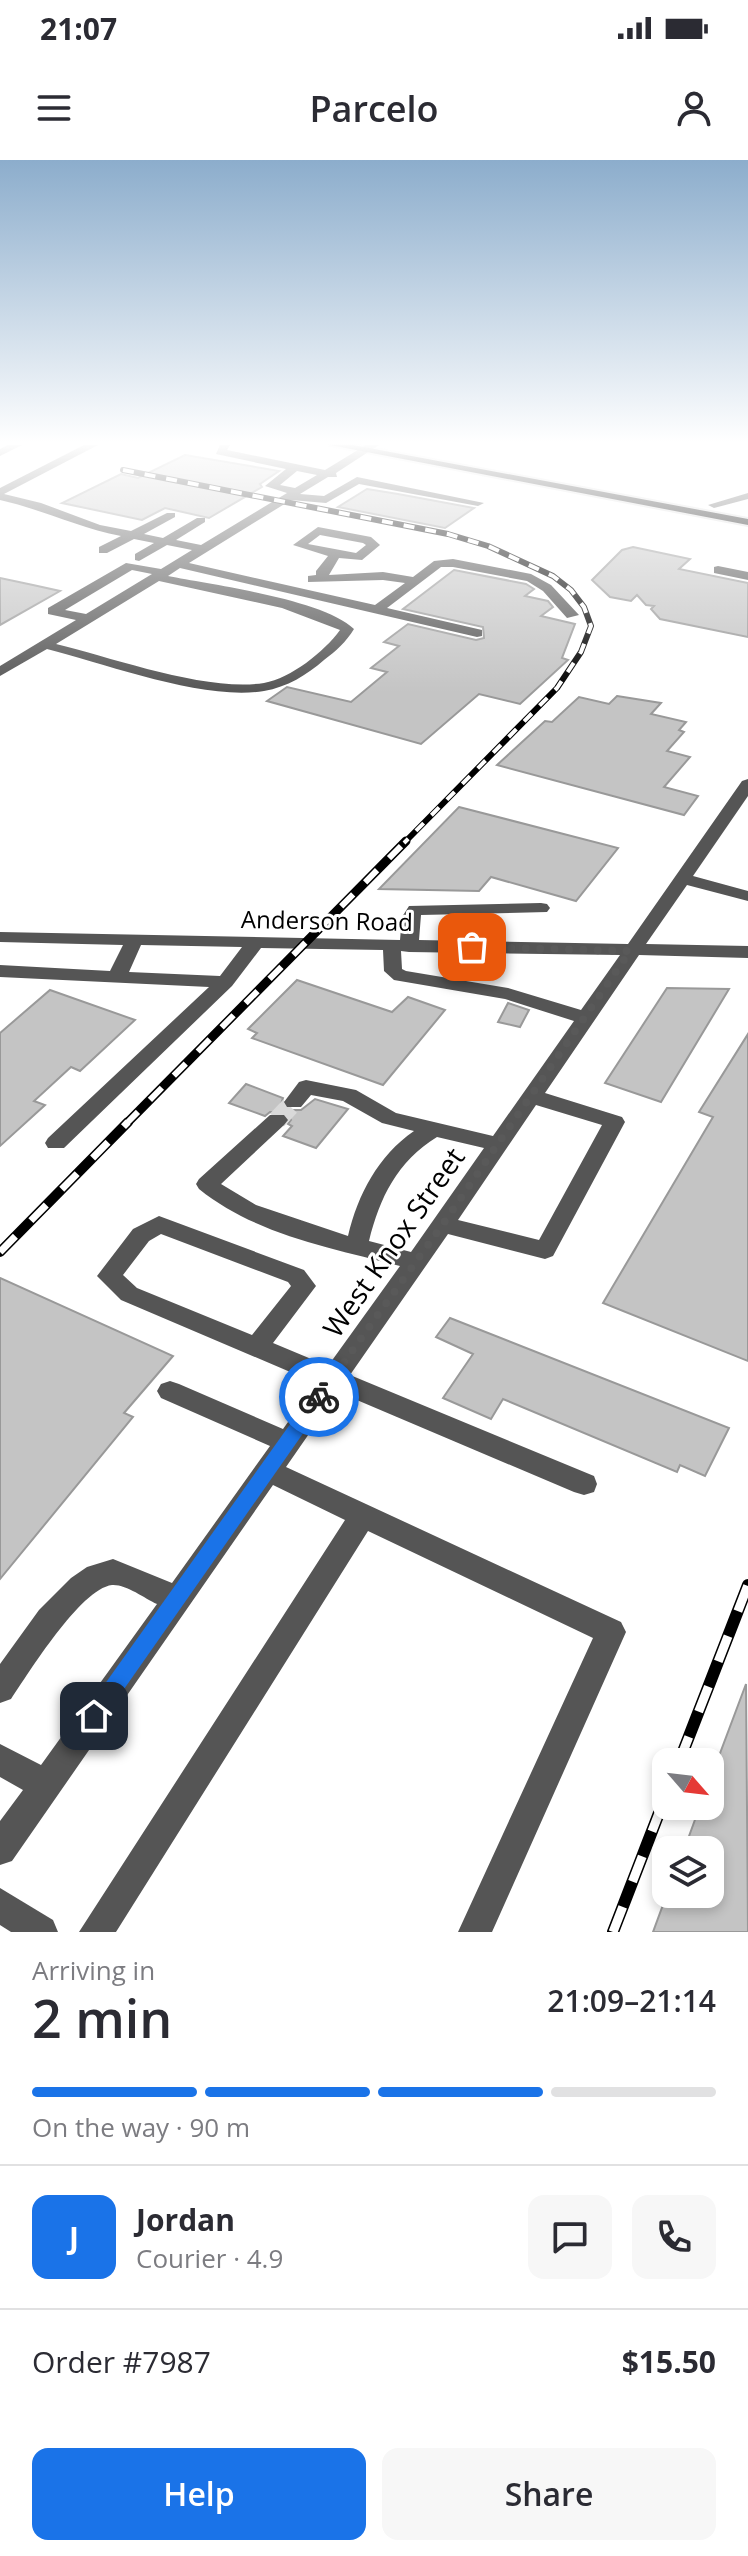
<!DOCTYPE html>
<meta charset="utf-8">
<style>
body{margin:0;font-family:"Open Sans",sans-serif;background:#f7f7f7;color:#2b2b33;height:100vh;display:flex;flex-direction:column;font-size:30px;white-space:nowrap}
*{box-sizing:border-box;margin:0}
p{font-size:26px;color:#7c7c81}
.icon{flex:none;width:44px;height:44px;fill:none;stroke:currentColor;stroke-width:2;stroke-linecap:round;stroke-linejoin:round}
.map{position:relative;height:1772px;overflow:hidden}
.details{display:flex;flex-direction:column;background:#fff;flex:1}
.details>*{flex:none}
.needle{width:52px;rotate:118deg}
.fabs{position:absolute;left:652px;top:1588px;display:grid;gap:16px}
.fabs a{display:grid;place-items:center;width:72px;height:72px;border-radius:16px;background:#fff;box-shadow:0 4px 12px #0003;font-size:40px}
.pin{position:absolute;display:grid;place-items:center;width:68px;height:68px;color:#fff;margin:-34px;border-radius:16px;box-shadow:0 4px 12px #0006}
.courier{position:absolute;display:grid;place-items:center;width:80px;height:80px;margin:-40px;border:6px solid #1a73e8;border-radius:50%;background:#fff;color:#222;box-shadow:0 2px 10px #0007}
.headline em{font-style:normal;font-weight:600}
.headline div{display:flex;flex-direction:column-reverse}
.headline{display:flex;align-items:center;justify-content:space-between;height:136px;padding:0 32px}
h1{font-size:52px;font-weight:600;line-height:60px}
.bar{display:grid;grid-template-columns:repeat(4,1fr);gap:12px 8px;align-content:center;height:96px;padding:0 32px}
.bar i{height:10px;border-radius:6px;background:#e1e1e2}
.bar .selected{background:#1a73e8}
.bar p{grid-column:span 4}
.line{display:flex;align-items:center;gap:20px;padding:0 32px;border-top:2px solid #e1e1e2}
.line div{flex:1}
.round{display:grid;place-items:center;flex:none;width:84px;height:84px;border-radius:16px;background:#f7f7f7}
.primary-button{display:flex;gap:16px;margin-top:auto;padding:16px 32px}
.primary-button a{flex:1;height:92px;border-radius:16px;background:#1a73e8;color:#fff;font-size:32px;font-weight:600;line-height:92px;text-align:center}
.primary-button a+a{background:#f7f7f7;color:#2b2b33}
.status{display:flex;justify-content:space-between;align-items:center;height:56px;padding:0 40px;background:#fff;direction:ltr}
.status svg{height:22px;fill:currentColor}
header{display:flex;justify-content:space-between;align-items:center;height:104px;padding:0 32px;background:#fff;font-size:36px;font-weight:600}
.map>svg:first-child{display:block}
</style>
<div class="status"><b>21:07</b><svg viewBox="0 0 49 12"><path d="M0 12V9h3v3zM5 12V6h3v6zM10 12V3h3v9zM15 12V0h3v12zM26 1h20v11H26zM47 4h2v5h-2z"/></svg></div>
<header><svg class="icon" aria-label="menu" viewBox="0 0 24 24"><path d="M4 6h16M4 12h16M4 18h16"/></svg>Parcelo<svg class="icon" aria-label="person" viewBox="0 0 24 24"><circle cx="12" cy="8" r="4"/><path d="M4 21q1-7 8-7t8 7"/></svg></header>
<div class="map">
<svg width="748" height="1772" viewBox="0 0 748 1772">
<rect width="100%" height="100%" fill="#fff"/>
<g fill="#c4c4c4" stroke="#999" stroke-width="2">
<polygon points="185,295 279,311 260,324 262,327 209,358 165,348 142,360 62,343 121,314 138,318"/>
<polygon points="367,329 398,334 474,348 445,368 338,347"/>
<polygon points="633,387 690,399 679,409 748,423 748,477 660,459 651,449 654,446 646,445 637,435 631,441 610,437 592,420 622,390"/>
<polygon points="454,410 526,424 534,429 525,436 548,441 553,447 541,456 575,464 562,498 568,500 520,544 479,534 421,584 267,541 287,527 351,542 387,512 371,508 399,486 384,482 408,464 476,480 484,478 483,467 403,449"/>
<polygon points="0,418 33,425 60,431 0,465"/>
<polygon points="617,536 661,543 651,554 686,562 679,570 684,572 667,591 690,597 664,627 698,636 684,655 497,605 545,561 552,562 579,537 609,544"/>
<polygon points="459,647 618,688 576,741 491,717 479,731 379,729"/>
<polygon points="297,820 392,852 408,837 445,850 383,925 252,878 257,873 248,869"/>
<polygon points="667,828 729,829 661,942 605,923"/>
<polygon points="50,830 135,860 80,911 71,907 34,941 45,945 0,986 0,873"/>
<polygon points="508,843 529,850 520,867 498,862"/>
<polygon points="748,874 748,1201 603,1143 713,957 699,952"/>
<polygon points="246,924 283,938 281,944 287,950 301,950 315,939 348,949 316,988 283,976 292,966 288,964 291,960 286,953 270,952 265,956 229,943"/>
<polygon points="0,1118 173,1196 124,1253 133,1257 0,1419"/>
<polygon points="450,1158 729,1268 705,1316 680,1305 677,1312 503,1239 491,1259 443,1238 473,1194 436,1177"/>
<polygon points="746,1524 748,1772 653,1772 667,1734 710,1734 710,1690 684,1690 700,1646 710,1646 710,1620"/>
</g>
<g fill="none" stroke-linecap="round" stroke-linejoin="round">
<polyline stroke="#d9d9d9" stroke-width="19" stroke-dasharray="19 9" stroke-linecap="butt" points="277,960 294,942"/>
<defs>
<polygon id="major" points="330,285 353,285 748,359 748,365"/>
</defs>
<use href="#major" stroke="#dbdbdb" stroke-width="4"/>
<g fill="#555" fill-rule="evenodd">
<polygon points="8,285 22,285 0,296 0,289"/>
<path d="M84,285h14l-94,49 37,9 59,22 31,6 36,-18h8v4l-31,17 19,4 34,-20h8v4l-29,18 25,5 86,-52 -22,-7 21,-17 -70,-15 4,-9h10l-3,5 98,20 41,-25h13l-43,28 1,4h-9l-28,17 24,2 33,-19 127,26 -6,3 -119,-22 -33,19 -35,-3 -102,63 186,42 30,-22 -22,-3 -75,2v-6l8,-1v-4l12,-15 -35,-11 25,-18 53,10 9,8 -18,15 -23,-2 -10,17 54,-3 30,5 21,-16 19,-2 78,15 20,11 28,30 -12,3 -24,-27 -16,-10 -74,-14h-12l-54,41 95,22v6l-5,1 -297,-69 -12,8c45,9 155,23 186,53 -8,13 -18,22 -30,31 -17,15 -37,27 -60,31 -61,10 -157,-27 -217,-42l-47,27v-10l76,-46 -28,-6v-6l78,-45 35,6 31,-19 -25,-5 -28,16 -4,-1v-6l19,-11 -20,-4 -27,14h-8v-6l22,-11c-42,-8 -80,-27 -121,-36v-12zM297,311l20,4 -22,13 -15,-3zM320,375l43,8 3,2 -10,8 -48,-9zM132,410l20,4 -66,40 -21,-4zM159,421l123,27 58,22c-16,22 -49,48 -76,53 -58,9 -150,-25 -208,-39z"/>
<polygon points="748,333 748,339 714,348 708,345"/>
<polygon points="718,406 748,412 748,420 714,413 714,407"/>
<path d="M748,619v17l-55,80 55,15v10l-61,-16 -41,59 102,2v12l-109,-3 -94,138 77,24 3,5 -72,134 -8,3 -97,-25 -98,141 244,101 3,8 -3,8 -10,3 -10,-3 -236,-100 -52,75 335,155 5,10 -134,300h-34l135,-294 -225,-107 -252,401h-37l266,-412 -72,-35 -261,376 -12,4v-44l23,-31 -23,-13v-33l41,21 116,-161c-13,-6 -31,-20 -45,-19 -32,4 -83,88 -101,114l-11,4v-39l39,-54 32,-32 16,-11 26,-8 59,24 98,-137 -109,-48 -4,-7 4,-7 9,-3 9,3 104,45 33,-46 -195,-83 -24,-24 36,-47 26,-13 145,54 12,16 -43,57 55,23 72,-100c-68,-18 -144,-31 -201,-77l-3,-5 3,-5 71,-64h14l4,5 -4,5 -63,59 35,21 92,31c10,-42 30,-80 66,-105l-32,-8 -39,-22 -32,-6 -10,12h-14l-3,-5 15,-20 7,-2 50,10 40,23 97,23 81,-115 -69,-22 -111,-19 -10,-9 -1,-21 -122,-2 -29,38 -168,162h-16l-3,-5 3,-5 161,-151 -209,-10v-12l110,6 13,-26 -123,-3v-10l400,8 2,-23 7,-11 132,-3 6,1 3,4 -3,4 -126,3 -2,25 209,4 114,-163zM141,785l101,2 -22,29 -91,-4zM401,791l8,1 211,3 -39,55 -73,-22 -102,-17 -4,-2zM536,945l66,20 -63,115 -81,-20zM437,977l47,11 -73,104 -42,-11c11,-44 28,-79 68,-104zM161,1074l127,48 3,4 -39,49 -115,-47 -14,-13 26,-34z"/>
<polygon points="0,1728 53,1760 58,1772 11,1772 0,1765"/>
</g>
<use href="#major" fill="#000" fill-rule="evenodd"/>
<defs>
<polyline id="rail-far3" points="123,310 448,374 488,386 553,416 571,430 584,447 591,466 581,492 557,528 404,683"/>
<polyline id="rail-far2" points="126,964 406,681"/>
<polyline id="rail-far1" points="0,1092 128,962"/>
<g id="rail">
<polyline points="679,1602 748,1425"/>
<polyline points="613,1772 666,1635"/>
</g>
</defs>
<use href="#rail-far3" stroke="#000" stroke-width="6"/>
<use href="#rail-far2" stroke="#000" stroke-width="9"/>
<use href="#rail-far1" stroke="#000" stroke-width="10"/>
<use href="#rail" stroke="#000" stroke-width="12"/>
<use href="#rail-far3" stroke="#fff" stroke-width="4" stroke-dasharray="11" stroke-linecap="butt"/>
<use href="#rail-far2" stroke="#fff" stroke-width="6" stroke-dasharray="17" stroke-linecap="butt"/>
<use href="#rail-far1" stroke="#fff" stroke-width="7" stroke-dasharray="22" stroke-linecap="butt"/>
<use href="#rail" stroke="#fff" stroke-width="9" stroke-dasharray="27" stroke-linecap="butt"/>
</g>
<linearGradient id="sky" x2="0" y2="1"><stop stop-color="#8cadcc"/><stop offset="0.53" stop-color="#fff"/><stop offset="1" stop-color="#fff" stop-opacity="0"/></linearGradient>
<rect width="748" height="533" fill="url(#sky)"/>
<polygon fill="#1a73e8" points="319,1230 325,1232 328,1237 325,1242 101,1562 94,1565 87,1562 84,1556 87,1549 313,1232"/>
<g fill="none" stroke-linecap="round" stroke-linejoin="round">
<polyline stroke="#595959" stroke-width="8" stroke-dasharray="0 14.4" points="319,1237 443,1064 630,791 472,787"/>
</g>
<g text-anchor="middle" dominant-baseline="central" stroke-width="6" stroke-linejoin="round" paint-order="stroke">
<g font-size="24" fill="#000" stroke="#fff">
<text transform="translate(327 760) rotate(1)">Anderson Road</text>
</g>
<g font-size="28" fill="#000" stroke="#fff">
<text transform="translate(393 1082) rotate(-55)">West Knox Street</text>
</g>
</g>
</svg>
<div class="fabs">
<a><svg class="needle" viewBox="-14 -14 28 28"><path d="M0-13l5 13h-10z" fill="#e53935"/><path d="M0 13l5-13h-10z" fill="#7c7c81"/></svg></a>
<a><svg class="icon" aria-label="layers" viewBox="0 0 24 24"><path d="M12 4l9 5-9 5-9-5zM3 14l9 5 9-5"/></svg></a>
</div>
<div class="pin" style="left:472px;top:787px;background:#ea580c"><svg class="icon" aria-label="bag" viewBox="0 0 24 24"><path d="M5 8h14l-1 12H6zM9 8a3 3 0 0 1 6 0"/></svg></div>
<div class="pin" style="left:94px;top:1556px;background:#1f2937"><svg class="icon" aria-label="home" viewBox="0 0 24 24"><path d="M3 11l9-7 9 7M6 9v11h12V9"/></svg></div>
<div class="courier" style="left:319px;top:1237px"><svg class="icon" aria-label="bike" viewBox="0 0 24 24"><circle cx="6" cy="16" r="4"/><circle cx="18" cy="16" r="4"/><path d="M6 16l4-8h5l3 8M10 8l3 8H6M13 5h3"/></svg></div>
</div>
<section class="details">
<div class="headline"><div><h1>2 min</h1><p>Arriving in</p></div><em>21:09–21:14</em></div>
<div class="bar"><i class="selected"></i><i class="selected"></i><i class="selected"></i><i></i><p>On the way · 90 m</p></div>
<div class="line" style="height:144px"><b class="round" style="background:#1a73e8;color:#fff">J</b><div><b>Jordan</b><p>Courier · 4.9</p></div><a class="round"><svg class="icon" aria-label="chat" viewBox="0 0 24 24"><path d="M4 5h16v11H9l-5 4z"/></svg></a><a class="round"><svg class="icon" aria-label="phone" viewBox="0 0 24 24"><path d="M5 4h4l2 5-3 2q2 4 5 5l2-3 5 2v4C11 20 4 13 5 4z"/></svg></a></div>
<div class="line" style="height:104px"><div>Order #7987</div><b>$15.50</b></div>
<div class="primary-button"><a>Help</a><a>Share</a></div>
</section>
